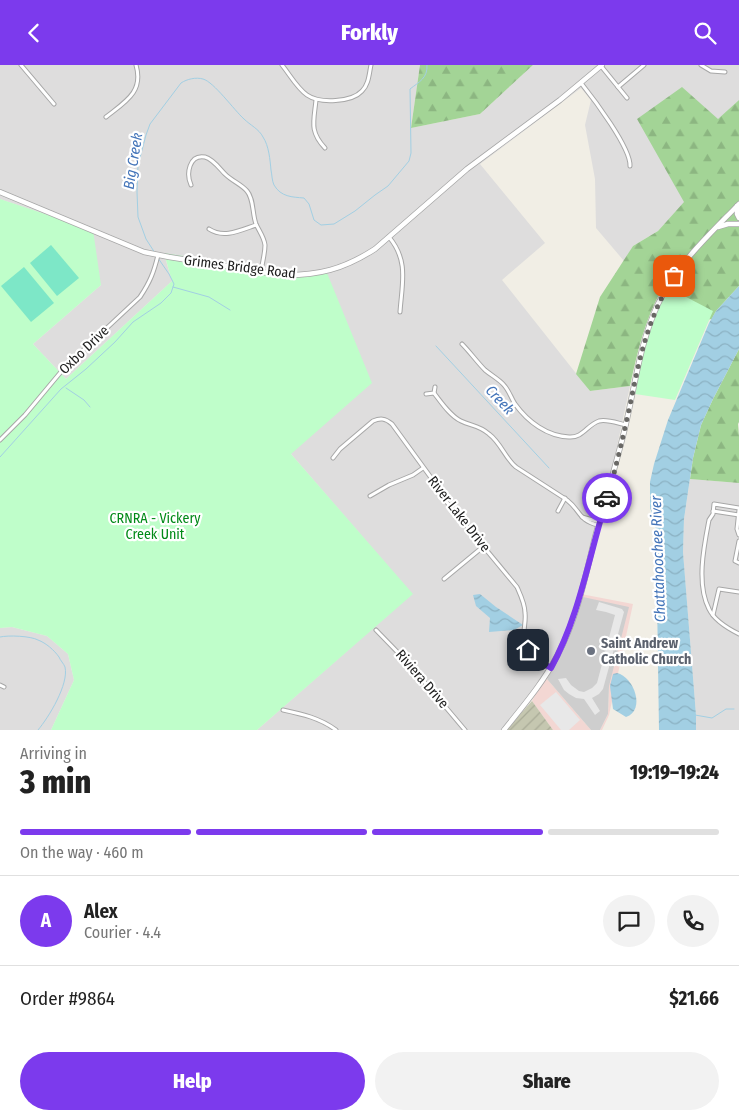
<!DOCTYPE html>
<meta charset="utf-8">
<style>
body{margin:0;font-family:"Fira Sans Condensed",sans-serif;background:#f2f2f2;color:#222;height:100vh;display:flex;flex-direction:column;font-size:19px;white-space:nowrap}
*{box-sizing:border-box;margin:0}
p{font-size:16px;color:#767676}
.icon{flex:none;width:28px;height:28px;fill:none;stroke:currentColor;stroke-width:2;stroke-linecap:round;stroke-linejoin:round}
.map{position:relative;height:665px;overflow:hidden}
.sheet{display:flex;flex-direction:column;background:#fff;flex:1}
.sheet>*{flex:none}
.pin{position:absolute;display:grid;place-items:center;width:42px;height:42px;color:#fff;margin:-21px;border-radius:10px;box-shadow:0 2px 8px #0006}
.courier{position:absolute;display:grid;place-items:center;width:50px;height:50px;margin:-25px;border:4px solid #7c3aed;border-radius:50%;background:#fff;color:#222;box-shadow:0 1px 6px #0007}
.headline em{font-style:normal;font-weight:800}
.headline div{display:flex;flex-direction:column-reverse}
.headline{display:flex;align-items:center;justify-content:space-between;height:85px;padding:0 20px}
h1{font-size:32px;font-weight:800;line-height:38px}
.bar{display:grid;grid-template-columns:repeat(4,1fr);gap:8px 5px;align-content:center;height:60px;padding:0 20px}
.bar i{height:6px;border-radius:4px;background:#e0e0e0}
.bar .current{background:#7c3aed}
.bar p{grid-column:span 4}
.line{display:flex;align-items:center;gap:12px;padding:0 20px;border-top:1px solid #e0e0e0}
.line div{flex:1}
.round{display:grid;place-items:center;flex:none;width:52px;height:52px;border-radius:26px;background:#f2f2f2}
.action{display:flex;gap:10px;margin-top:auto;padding:10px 20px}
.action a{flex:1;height:58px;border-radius:30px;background:#7c3aed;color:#fff;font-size:20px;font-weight:800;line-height:58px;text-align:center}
.action a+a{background:#f2f2f2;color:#222}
header{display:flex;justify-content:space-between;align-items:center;height:65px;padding:0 20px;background:#7c3aed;color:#fff;font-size:22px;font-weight:800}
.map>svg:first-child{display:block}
</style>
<header><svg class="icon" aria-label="back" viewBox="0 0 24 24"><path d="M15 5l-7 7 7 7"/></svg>Forkly<svg class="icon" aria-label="search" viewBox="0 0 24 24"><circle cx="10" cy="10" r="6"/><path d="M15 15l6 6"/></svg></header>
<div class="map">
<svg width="739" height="665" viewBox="0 0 739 665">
<defs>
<pattern id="construction-furrows" width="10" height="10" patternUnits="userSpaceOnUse" patternTransform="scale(1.25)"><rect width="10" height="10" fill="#c5c7b0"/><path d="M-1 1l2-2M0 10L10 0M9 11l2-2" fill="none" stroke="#a9ab97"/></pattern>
<pattern id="forest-firs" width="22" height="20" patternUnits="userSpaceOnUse" patternTransform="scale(1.25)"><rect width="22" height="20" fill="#a3d496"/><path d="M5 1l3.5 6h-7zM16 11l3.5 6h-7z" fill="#8cb681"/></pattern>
<pattern id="water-waves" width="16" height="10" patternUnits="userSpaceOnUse" patternTransform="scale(1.25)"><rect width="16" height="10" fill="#a2cfe3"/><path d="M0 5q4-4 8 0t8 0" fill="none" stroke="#8bb1c2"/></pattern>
</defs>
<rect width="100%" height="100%" fill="#f1eee5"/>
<g fill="#dedddd">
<polygon points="0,0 420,0 411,63 480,49 533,0 739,0 739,35 719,54 685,137 658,166 633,181 624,196 596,163 595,114 585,60 591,35 581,23 480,99 545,178 502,215 590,326 630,321 610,414 574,551 547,609 503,665 257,665 412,529 291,389 296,212 241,201 164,189 172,216 66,314 33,279 101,220 79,161 0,134"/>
<polygon points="690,414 739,418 739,665 696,665 696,650 683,487 684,454"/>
<polygon points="12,562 47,571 68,589 74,615 51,665 0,665 0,563"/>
</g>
<polygon fill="#f3d7d3" points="581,529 633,539 609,650 602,665 600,665 608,649 609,621 583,532 561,588 547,614 591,665 553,665 532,636 560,584"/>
<polygon fill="#cecece" points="583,532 629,542 609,621 608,649 600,665 591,665 547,614 561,588"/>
<polygon fill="url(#construction-furrows)" points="532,636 553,665 506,665"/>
<g fill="url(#forest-firs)">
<polygon points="420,0 533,0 480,49 411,63"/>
<path d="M682,22l36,32 21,-19v186l-23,25 -4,8 -7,1 -43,-31c-17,30 -25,64 -32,97l-40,5 -14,-17 24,-77 33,-51 25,-15 26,-29 -47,-83z"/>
<polygon points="739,284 739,357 738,359 739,371 739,418 690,414 693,393 701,360 713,334"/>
</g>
<g fill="#bffeca">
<polygon points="0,134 93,165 101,220 33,279 66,314 172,216 164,188 203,194 296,212 327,208 372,318 291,389 413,529 257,665 51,665 74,615 68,589 47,571 12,562 0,563"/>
<polygon points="667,222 713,246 675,335 635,329 637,320 644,278"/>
</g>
<g fill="#7de7c7">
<polygon points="51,180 79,213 57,231 30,198"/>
<polygon points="24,202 54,238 31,257 1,221"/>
</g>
<g fill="#e8e8e8">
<polygon points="599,537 622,544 624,547 603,624 599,629 592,633 600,646 595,650 584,634 576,633 569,629 564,625 558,614 566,613 571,620 579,626 584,627 592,623 597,618 615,550 606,547 596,545"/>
<polygon points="556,627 580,655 569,665 561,665 540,640"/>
</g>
<g fill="url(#water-waves)">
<polygon points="739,221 739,284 713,334 701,360 693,393 684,454 683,487 696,650 696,665 659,665 656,465 650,442 650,417 654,399 668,355 709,258 716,246"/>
<polygon points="480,529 496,542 523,560 514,565 489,567 490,553 476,541 473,530"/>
<path d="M617,608c17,4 29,37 9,44l-13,-8 -3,-23 3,-12z"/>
</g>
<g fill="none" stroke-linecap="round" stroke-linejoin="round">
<g stroke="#a2cfe3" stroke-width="1">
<path d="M155,188l-9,-14 -8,-22 -1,-25 1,-27 8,-30 4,-11 31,-41c6,-4 15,-6 22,-4 11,3 31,31 41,40 6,6 15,10 19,18 6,9 7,23 8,33 1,5 1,11 3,15 7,12 18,12 30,13l5,6 5,16 7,5 13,-1 21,-13 20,-16 13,-9 21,-25 2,-8 -1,-64c9,-7 18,-11 17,-24"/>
<polyline points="173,222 209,232 230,245"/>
<polyline points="436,281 549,403"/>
<polyline points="66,323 84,335 90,342"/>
<polyline points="0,392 61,324 86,304 115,277 133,257 161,238 171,228 174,219 169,209 158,193"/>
<path d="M0,572c8,-2 31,-1 38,3 8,3 16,10 21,17 1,3 5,7 6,10 4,17 -16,50 -27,63"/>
<polyline points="695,650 712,653 726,644 734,644"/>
</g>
<defs>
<g id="minor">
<polyline points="21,0 54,39"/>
<path d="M282,0c8,10 15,23 25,30 13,9 45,7 55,-4 7,-7 7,-17 9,-26"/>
<polyline points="701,0 711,6 725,7"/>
<polyline points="601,1 627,33"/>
<path d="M581,18c12,15 50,65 49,83"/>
<polyline points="618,22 644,0"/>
<path d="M316,35c-2,21 -7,31 9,48"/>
<path d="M106,52c19,-15 38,-25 30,-52"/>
<path d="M191,120c-5,-11 -2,-31 14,-28 8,2 15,12 20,17 7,7 16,10 22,17 7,8 5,22 9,33 3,7 8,13 9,21 0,9 -3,18 -4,27"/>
<path d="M209,164c15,10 32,1 47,-4"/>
<path d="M389,172c20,24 13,46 11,75"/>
<path d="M462,279c8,8 15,18 23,26 6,5 13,9 18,14 6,6 8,14 12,20 13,18 32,32 54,33 14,1 18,-12 30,-16 8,-2 18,2 27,4"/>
<path d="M434,328c7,9 16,23 27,28 10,5 18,4 28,13 12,9 16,24 27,33l51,33c14,11 11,20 31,25"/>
<polyline points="426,329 434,328 435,322"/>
<path d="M0,375l25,-25 40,-48 75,-70c10,-15 14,-25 18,-42"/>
<path d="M333,393l7,-9 33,-28c7,-3 12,-3 19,3l40,55 13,21 72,87c4,9 8,17 8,26 1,7 -1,13 -1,20 0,18 12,27 26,35"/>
<polyline points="370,431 389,420 413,410 423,403"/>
<path d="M739,443l-25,-4 -1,10 -4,6c-5,26 -13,64 0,89 5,11 20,20 30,25"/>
<polyline points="739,445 737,464 739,470"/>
<polyline points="558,446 565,433"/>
<polyline points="713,446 739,450"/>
<polyline points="582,452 600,457"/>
<polyline points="739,476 735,496 739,498"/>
<polyline points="444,514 484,481"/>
<polyline points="713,550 719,524 739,527"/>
<polyline points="376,565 411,601 465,665"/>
<polyline points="0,620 4,622"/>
<path d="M283,645c19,4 37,8 53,20"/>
</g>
<g id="tertiary">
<path d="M0,127l144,60 25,5 112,18c37,1 63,-6 94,-26l92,-80 93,-69 42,-35"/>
<polyline points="737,141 737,149 739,153"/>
<polyline points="718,162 728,159 739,159"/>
<path d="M504,665c19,-24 39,-47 53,-74 20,-37 28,-78 38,-119 10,-36 21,-72 30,-109 10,-42 15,-86 33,-124 19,-40 51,-69 81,-100"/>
</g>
</defs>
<use href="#minor" stroke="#a7a7a7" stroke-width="5"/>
<use href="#tertiary" stroke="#a7a7a7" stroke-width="6"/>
<use href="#minor" stroke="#fff" stroke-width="3"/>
<use href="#tertiary" stroke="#fff" stroke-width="4.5"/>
</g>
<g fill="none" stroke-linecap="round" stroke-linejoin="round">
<path stroke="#696865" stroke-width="5" stroke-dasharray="0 9" d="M607,433c9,-30 16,-61 23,-93 10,-48 17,-86 44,-129"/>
<path stroke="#7c3aed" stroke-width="6" d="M528,585l8,9 15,9c29,-53 38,-113 56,-170"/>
</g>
<circle fill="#6b7280" stroke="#fff" stroke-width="2" cx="591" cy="586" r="5"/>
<g text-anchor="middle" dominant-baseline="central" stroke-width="4.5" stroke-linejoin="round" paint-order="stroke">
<g font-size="14" fill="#202020" stroke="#fff">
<text transform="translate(240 202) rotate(7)">Grimes Bridge Road</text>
<text transform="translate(84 285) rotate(-44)">Oxbo Drive</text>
<text transform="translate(459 449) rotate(52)">River Lake Drive</text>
<text transform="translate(422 614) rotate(49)">Riviera Drive</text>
</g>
<g font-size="14" fill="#028a18" stroke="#fff">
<text x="155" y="453">CRNRA - Vickery<tspan x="155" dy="16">Creek Unit</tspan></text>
</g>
<g font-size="14" font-weight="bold" fill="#5b616d" stroke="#fff" text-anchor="start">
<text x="601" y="578">Saint Andrew<tspan x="601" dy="16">Catholic Church</tspan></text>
</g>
<g font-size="15" font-style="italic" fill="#4374b9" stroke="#fff">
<text transform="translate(133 96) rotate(-81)">Big Creek</text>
<text transform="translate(500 335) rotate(47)">Creek</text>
<text transform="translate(658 494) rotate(-92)">Chattahoochee River</text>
</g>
</g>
</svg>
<div class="pin" style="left:674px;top:211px;background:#ea580c"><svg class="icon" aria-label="bag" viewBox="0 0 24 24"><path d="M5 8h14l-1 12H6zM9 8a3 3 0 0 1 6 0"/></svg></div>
<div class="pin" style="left:528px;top:585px;background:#1f2937"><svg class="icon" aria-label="home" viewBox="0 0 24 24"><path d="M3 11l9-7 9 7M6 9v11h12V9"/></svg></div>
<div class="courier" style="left:607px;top:433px"><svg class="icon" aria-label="car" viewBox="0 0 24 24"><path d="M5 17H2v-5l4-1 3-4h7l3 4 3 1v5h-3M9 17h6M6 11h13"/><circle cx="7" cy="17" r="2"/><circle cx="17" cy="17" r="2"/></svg></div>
</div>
<section class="sheet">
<div class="headline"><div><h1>3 min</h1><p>Arriving in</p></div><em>19:19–19:24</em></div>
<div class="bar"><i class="current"></i><i class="current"></i><i class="current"></i><i></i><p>On the way · 460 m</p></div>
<div class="line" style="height:90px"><b class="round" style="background:#7c3aed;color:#fff">A</b><div><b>Alex</b><p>Courier · 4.4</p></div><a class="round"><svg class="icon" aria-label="chat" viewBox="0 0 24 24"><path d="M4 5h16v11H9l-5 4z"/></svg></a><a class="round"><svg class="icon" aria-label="phone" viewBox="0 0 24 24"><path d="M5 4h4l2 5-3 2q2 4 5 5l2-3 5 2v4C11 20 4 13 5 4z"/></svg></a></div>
<div class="line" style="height:65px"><div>Order #9864</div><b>$21.66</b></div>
<div class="action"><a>Help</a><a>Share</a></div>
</section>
